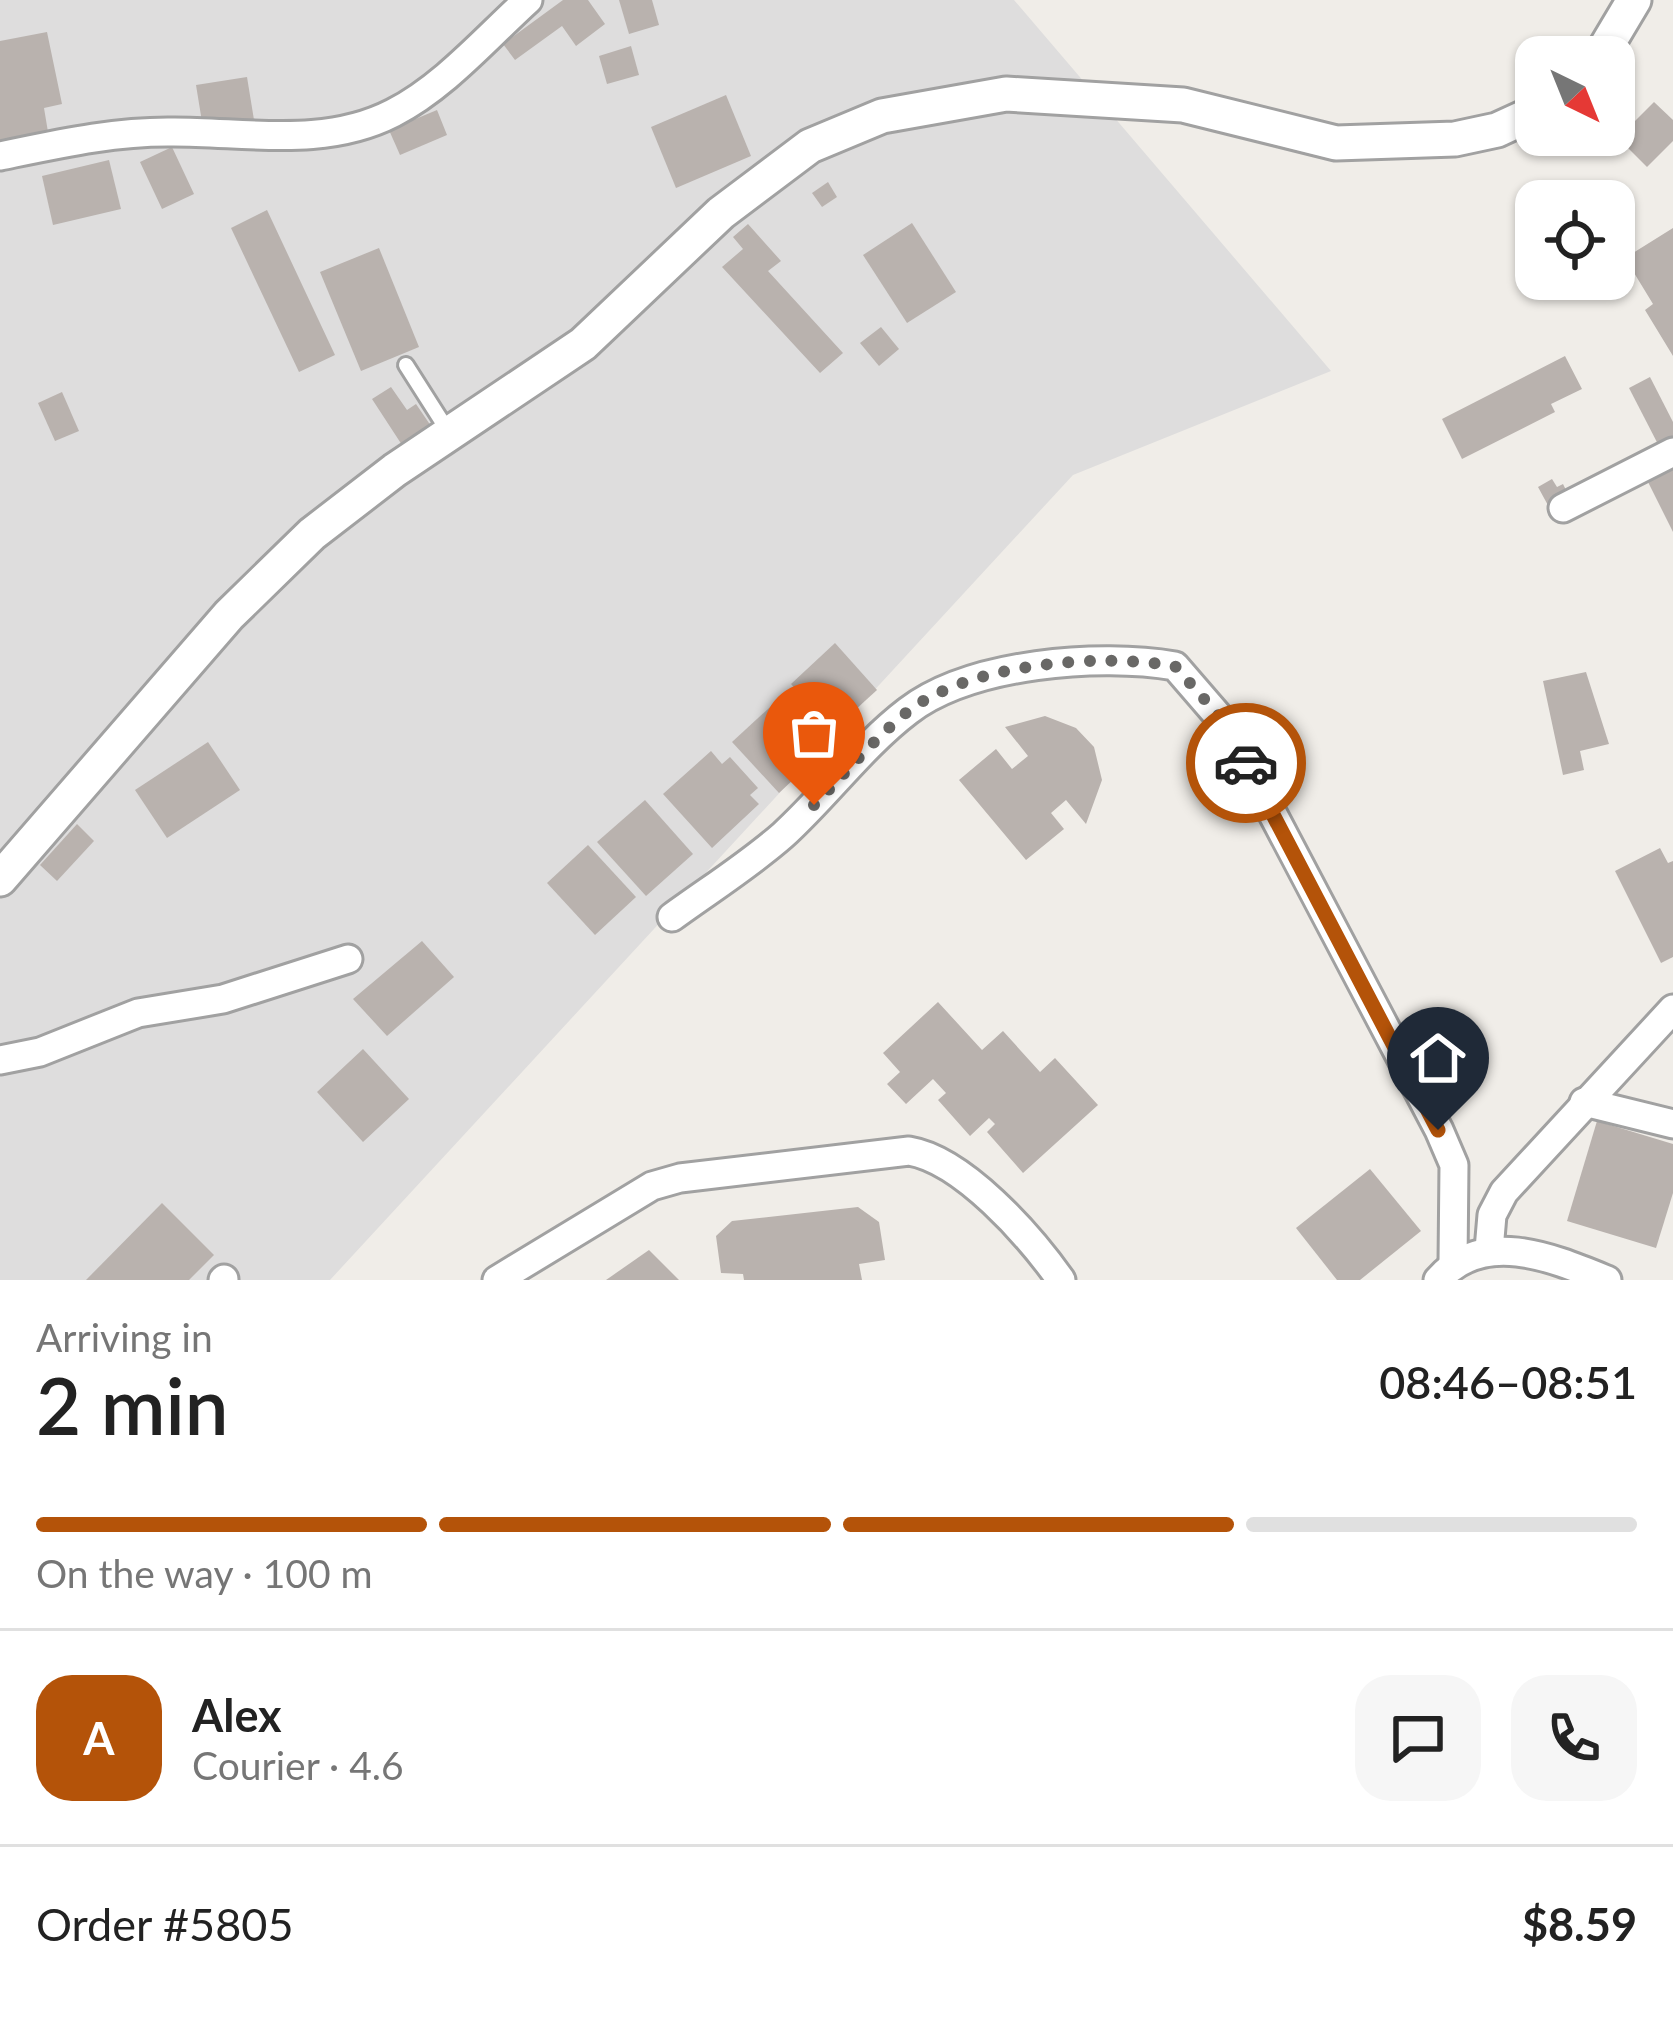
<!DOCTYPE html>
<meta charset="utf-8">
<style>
body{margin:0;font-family:Lato,sans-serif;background:#f6f6f6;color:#222;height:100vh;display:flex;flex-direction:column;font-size:45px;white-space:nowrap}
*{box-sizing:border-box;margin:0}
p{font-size:39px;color:#767676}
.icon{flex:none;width:66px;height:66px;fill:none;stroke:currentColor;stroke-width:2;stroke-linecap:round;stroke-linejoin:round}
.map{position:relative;height:1280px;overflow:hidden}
.details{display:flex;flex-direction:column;background:#fff;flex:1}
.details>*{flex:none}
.needle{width:78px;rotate:137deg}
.buttons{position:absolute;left:1515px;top:36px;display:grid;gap:24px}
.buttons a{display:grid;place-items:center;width:120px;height:120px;border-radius:24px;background:#fff;box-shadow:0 3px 9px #0004;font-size:60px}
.pin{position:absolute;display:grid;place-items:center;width:102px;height:102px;color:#fff;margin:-123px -51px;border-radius:50% 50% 50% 0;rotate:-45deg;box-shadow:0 0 12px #0007}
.pin .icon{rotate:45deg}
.courier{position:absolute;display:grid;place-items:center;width:120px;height:120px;margin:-60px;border:9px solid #b45309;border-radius:50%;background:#fff;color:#222;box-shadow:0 3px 15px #0007}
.overview em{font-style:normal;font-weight:600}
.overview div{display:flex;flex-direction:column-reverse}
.overview{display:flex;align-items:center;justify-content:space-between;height:204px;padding:0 36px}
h1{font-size:78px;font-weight:600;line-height:90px}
.bar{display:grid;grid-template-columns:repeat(4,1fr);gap:18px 12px;align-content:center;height:144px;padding:0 36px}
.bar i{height:15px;border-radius:9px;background:#e0e0e0}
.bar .active{background:#b45309}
.bar p{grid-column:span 4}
.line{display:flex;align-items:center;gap:30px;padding:0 36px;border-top:3px solid #e0e0e0}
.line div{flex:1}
.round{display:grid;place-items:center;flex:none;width:126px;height:126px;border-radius:36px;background:#f6f6f6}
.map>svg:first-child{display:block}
</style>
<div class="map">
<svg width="1673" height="1280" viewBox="0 0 1673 1280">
<rect width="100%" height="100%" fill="#f0ede8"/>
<polygon fill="#dedddd" points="0,0 1014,0 1331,371 1073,475 330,1280 0,1280"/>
<g fill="#b9b2ae">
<polygon points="563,0 588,0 605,24 576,46 562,26 515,60 503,44"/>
<polygon points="619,0 652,0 659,25 629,34"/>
<polygon points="47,32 62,104 44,108 48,132 0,141 0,41"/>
<polygon points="631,46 639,75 607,84 599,56"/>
<polygon points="247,77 254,120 203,128 196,85"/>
<polygon points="726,95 751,156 676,188 651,127"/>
<polygon points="1654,102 1673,120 1673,141 1647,167 1618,138"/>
<polygon points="437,110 447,135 400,155 389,130"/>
<polygon points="172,147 194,194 162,209 140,162"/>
<polygon points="109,160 121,209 53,225 42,176"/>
<polygon points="828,182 837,197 822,207 812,193"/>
<polygon points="267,210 335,355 299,372 231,228"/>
<polygon points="912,223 956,292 907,323 863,255"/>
<polygon points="748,224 781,261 768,271 843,353 820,373 722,267 743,249 733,237"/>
<polygon points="1673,228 1673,356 1645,310 1653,304 1625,258"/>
<polygon points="379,248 419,347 361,371 320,272"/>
<polygon points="881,327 899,349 879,366 860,343"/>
<polygon points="1565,356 1582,389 1551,404 1555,412 1462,459 1442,419"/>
<polygon points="1650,377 1673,422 1673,447 1662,452 1629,388"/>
<polygon points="391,387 407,410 416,404 431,426 402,445 372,399"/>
<polygon points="62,392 79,431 55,441 38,403"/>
<polygon points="1673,464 1673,532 1646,478"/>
<polygon points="1552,479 1557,487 1563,484 1570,498 1550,509 1538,487"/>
<polygon points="835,643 877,690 833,730 791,684"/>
<polygon points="1586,672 1609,744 1580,751 1584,770 1563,775 1543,681"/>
<polygon points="781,697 827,748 779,793 732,742"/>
<polygon points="1045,716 1076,728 1094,747 1102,780 1086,824 1066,800 1051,813 1064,829 1026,860 959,780 996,749 1012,769 1028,756 1005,727"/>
<polygon points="208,742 240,790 167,838 135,790"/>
<polygon points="711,751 722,764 730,757 758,788 750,795 759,804 712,848 663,794"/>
<polygon points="645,800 693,854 646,896 597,842"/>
<polygon points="77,824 94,841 57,881 40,865"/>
<polygon points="588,845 636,897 595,935 547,883"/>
<polygon points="1660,848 1668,863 1673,861 1673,957 1661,963 1615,871"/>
<polygon points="422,941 454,977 387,1036 353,999"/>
<polygon points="938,1002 982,1050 1003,1031 1040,1072 1055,1058 1098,1105 1023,1173 987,1132 995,1124 989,1118 970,1136 938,1100 946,1093 933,1079 906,1104 887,1084 900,1072 883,1053"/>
<polygon points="363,1049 409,1099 363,1142 317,1092"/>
<polygon points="1597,1121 1673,1144 1673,1193 1656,1248 1567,1221"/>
<polygon points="1370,1169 1421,1231 1360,1280 1337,1280 1296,1228"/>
<polygon points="162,1203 214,1255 189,1280 86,1280"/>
<polygon points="858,1207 879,1222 885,1260 859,1264 862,1280 744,1280 743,1274 721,1273 716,1236 732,1221"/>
<polygon points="649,1250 679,1280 606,1280"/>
</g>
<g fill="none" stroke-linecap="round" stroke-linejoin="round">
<defs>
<polyline id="service" points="406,365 448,431"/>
<g id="minor">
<path d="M0,156c58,-12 115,-25 174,-24 74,0 151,16 219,-19 51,-26 93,-75 135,-113"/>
<polyline points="1563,508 1673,452"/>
<path d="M672,917c37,-27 77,-52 111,-82 43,-39 79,-89 125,-124 63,-48 191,-58 267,-45l51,59 213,405 15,35 -1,97"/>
<polyline points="0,1060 40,1052 138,1013 223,999 348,959"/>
<polyline points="1584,1102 1673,1124"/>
<polyline points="1489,1250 1492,1215 1504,1192 1673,1009"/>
<polyline points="223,1280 224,1279"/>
<path d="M497,1280l155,-94 28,-8 229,-27c54,9 120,84 152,129"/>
<path d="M1438,1280c45,-52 115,-22 169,0"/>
</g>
<g id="tertiary">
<polyline points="1600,57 1634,0"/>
<polyline points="0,879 229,615 312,534 395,470 583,344 721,213 810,146 882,116 1006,94 1183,105 1336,143 1455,139 1497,130 1536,112"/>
</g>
</defs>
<use href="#service" stroke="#a1a1a1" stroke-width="20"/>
<use href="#minor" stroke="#a1a1a1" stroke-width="33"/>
<use href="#tertiary" stroke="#a1a1a1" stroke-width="39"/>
<use href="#service" stroke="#fff" stroke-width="14"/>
<use href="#minor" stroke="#fff" stroke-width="27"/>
<use href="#tertiary" stroke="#fff" stroke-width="33"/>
</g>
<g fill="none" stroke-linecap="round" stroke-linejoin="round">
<path stroke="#696866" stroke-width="12" stroke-dasharray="0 21.6" d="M814,805c30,-30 59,-65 92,-92 62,-50 193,-60 269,-47l51,58 20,39"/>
<polyline stroke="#b45309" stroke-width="15" points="1246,763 1438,1130"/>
</g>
</svg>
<div class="buttons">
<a><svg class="needle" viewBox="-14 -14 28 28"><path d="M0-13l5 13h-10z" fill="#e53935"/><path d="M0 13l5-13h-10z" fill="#767676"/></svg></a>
<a><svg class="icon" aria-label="locate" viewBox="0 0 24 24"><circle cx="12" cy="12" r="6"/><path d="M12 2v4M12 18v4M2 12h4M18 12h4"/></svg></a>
</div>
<div class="pin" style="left:814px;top:805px;background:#ea580c"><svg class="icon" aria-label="bag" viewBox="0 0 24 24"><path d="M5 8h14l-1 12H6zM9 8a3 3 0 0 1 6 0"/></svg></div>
<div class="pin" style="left:1438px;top:1130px;background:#1f2937"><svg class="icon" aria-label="home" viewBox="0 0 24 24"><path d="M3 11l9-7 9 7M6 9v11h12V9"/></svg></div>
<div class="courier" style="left:1246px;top:763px"><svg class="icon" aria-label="car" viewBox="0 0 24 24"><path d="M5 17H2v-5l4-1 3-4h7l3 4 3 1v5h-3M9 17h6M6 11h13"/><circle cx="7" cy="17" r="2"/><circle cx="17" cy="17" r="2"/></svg></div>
</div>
<section class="details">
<div class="overview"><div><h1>2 min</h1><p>Arriving in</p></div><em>08:46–08:51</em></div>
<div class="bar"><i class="active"></i><i class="active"></i><i class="active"></i><i></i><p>On the way · 100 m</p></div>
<div class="line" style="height:216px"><b class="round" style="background:#b45309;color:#fff">A</b><div><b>Alex</b><p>Courier · 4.6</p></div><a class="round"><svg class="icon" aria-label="chat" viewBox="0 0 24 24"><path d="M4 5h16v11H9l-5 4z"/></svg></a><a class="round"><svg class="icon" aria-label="phone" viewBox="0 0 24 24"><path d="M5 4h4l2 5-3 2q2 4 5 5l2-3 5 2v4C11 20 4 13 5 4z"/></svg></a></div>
<div class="line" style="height:156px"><div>Order #5805</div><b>$8.59</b></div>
</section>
